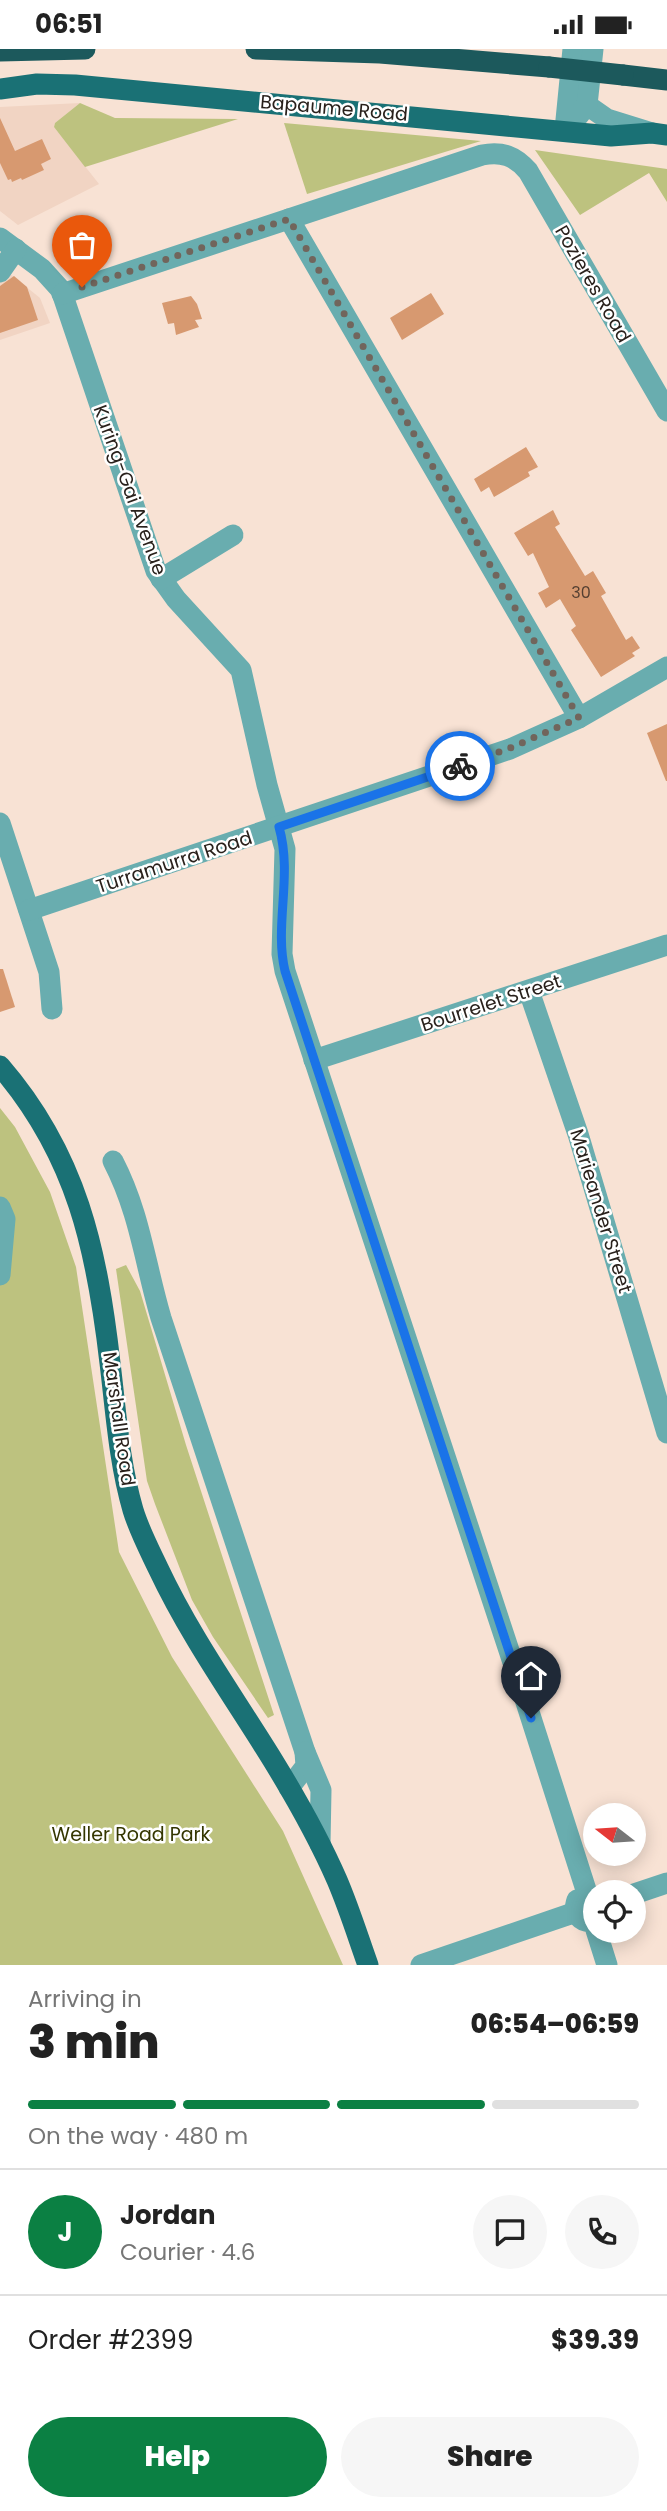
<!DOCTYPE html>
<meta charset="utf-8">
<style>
body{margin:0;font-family:Poppins,sans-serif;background:#f6f6f6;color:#222;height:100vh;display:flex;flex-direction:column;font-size:26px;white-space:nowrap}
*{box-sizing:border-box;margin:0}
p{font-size:23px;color:#767676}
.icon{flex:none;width:38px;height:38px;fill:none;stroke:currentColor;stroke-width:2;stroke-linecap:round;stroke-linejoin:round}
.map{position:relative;height:1916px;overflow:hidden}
.drawer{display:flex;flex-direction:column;background:#fff;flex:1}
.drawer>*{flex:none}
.needle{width:46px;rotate:287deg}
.controls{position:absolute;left:583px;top:1754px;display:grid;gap:14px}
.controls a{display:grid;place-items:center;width:63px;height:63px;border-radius:50%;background:#fff;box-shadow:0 4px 18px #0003;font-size:35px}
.pin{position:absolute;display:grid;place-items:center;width:60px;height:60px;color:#fff;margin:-72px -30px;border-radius:50% 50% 50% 0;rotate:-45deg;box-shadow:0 0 7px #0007}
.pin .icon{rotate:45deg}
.courier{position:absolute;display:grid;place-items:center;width:70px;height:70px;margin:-35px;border:5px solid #1a73e8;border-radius:50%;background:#fff;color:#222;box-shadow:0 2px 9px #0007}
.overview em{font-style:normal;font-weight:800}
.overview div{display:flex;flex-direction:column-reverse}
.overview{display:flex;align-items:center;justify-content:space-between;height:119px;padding:0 28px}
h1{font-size:46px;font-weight:800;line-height:52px}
.bar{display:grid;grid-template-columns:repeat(4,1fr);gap:10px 7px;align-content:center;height:84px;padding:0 28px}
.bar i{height:9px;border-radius:5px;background:#e0e0e0}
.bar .active{background:#0b8043}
.bar p{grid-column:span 4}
.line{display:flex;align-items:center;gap:18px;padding:0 28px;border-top:2px solid #e0e0e0}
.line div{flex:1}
.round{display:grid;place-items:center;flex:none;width:74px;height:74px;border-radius:37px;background:#f6f6f6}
.button{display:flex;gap:14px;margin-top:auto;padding:14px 28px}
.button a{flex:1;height:80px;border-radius:42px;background:#0b8043;color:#fff;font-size:28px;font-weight:800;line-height:80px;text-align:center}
.button a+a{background:#f6f6f6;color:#222}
.status{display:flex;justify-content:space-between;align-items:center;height:49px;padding:0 35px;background:#fff;direction:ltr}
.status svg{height:19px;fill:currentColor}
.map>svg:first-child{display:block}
</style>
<div class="status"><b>06:51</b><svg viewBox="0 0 49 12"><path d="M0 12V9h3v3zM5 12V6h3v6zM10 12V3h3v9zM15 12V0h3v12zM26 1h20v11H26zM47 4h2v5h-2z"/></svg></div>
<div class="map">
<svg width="667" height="1916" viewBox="0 0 667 1916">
<rect width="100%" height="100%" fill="#f8e2d4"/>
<g fill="#f1d4c3">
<polygon points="80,54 55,74 54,78 99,135 18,176 0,162 0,58"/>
<polygon points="9,224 40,249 50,274 0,291 0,233"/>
</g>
<g fill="#bdc27f">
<polygon points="80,54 115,69 238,70 85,118 54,78 55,74"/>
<polygon points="284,74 481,92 307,145"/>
<polygon points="535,101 667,120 667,153 649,124 580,166"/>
<polygon points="0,1059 15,1078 50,1143 76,1218 119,1503 172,1608 283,1782 343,1916 0,1916"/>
<polygon points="126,1216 140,1242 186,1396 274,1666 268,1669 213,1588 192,1551 155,1455 147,1432 116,1220"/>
</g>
<g fill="#d79970">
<polygon points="0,69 15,102 42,90 51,110 41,115 44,121 22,131 21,129 12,133 11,130 8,131 0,114"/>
<polygon points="14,227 27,238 38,271 0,284 0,237"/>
<polygon points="431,244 444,265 402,291 390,269"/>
<polygon points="191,247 197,255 202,270 195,271 199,278 176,286 174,274 168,275 162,254"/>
<polygon points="526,398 538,418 528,423 530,427 494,448 489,438 481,443 474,430"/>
<polygon points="553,461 560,475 555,478 585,527 593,522 606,544 601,547 626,591 632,587 640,599 632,604 635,607 601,628 571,581 576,577 560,550 546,559 538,544 549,538 533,504 528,507 514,484"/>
<polygon points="667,675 667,732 666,732 647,684"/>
<polygon points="0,920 3,920 15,958 0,963"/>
</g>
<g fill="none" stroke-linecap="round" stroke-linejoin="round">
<g stroke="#69adaf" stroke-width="21">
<polyline points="587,56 607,70 652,84"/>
<polyline points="565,81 573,0"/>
<polyline points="567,81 587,56 593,0"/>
<polyline points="289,170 579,669"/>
<polyline points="0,189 42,220 61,241 156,522 176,550 241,621 267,736 285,800 282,905 285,922 523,1644 587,1844"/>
<polyline points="0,223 16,200"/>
<path d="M62,245l420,-139c20,-4 33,1 46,16l139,240"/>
<polyline points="161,530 233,486"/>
<polyline points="0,774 49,923 52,960"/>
<polyline points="29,861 510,700 579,669 667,618"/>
<polyline points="529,942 578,1085 667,1384"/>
<polyline points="314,1011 667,896"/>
<path d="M113,1112c27,52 32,103 48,157l144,434 1,14 -17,22"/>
<polyline points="0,1158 5,1170 0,1226"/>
<polyline points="305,1703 321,1741 320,1795"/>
<polyline points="634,1845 667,1834"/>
<path d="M577,1851c-5,14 4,24 18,21"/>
<polyline points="596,1881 607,1916"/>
<polyline points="421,1916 576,1863"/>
</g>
<g stroke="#1a7175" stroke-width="21">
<polyline points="0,40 37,35 75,36 611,87 652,84 667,86"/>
<path d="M0,1017c77,89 97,184 110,297 6,49 9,99 23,147 6,20 16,39 25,58 32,68 75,128 114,191 24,39 47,80 65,121 12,28 21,57 31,85"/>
</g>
<g stroke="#1c595c" stroke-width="21">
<polyline points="256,0 380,4 549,18"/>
<polyline points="0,2 85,0"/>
<polyline points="623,26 667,31"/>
</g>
<polyline stroke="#1c595c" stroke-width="21" points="549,18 623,26"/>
</g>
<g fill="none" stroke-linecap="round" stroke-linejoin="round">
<polyline stroke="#71655c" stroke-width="7" stroke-dasharray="0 12.6" points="82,238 289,170 579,669 510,699 460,717"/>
<path stroke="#1a73e8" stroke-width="9" d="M460,717l-181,61c14,49 -5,98 6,144l246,747"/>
</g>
<g text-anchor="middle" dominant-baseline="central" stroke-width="5" stroke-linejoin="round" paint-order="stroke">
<g font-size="16" fill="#543f31">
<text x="581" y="543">30</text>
</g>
<g font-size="19" fill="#29211c" stroke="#fff">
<text transform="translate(334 59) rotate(5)">Bapaume Road</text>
<text transform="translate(593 235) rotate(60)">Pozieres Road</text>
<text transform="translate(130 441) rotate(70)">Kuring-Gai Avenue</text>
<text transform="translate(174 813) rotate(-18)">Turramurra Road</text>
<text transform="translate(491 954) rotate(-18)">Bourrelet Street</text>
<text transform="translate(601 1162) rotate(73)">Marieander Street</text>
<text transform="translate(119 1370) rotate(82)">Marshall Road</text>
</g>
<g font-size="19" fill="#343600" stroke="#fff">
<text x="131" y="1785">Weller Road Park</text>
</g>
</g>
</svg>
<div class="controls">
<a><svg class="needle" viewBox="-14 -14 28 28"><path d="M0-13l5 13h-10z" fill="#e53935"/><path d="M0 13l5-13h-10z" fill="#767676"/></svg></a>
<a><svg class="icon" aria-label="locate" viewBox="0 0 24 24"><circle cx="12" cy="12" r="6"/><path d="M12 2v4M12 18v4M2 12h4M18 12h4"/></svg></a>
</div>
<div class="pin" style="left:82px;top:238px;background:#ea580c"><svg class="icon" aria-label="bag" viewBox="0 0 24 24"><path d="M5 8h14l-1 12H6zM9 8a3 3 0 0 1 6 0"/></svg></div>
<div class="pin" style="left:531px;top:1669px;background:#1f2937"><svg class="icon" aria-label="home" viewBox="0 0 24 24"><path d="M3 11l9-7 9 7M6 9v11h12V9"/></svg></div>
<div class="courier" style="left:460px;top:717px"><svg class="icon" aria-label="bike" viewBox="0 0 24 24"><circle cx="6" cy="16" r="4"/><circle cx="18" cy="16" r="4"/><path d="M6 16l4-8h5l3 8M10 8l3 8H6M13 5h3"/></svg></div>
</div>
<section class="drawer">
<div class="overview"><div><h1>3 min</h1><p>Arriving in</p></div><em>06:54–06:59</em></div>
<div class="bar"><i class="active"></i><i class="active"></i><i class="active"></i><i></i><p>On the way · 480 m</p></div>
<div class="line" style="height:126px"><b class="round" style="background:#0b8043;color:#fff">J</b><div><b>Jordan</b><p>Courier · 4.6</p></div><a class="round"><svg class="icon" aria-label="chat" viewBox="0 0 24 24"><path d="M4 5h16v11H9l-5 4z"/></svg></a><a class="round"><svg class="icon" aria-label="phone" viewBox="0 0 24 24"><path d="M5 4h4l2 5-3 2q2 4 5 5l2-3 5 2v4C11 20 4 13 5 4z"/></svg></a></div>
<div class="line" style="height:91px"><div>Order #2399</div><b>$39.39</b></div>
<div class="button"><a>Help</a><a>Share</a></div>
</section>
